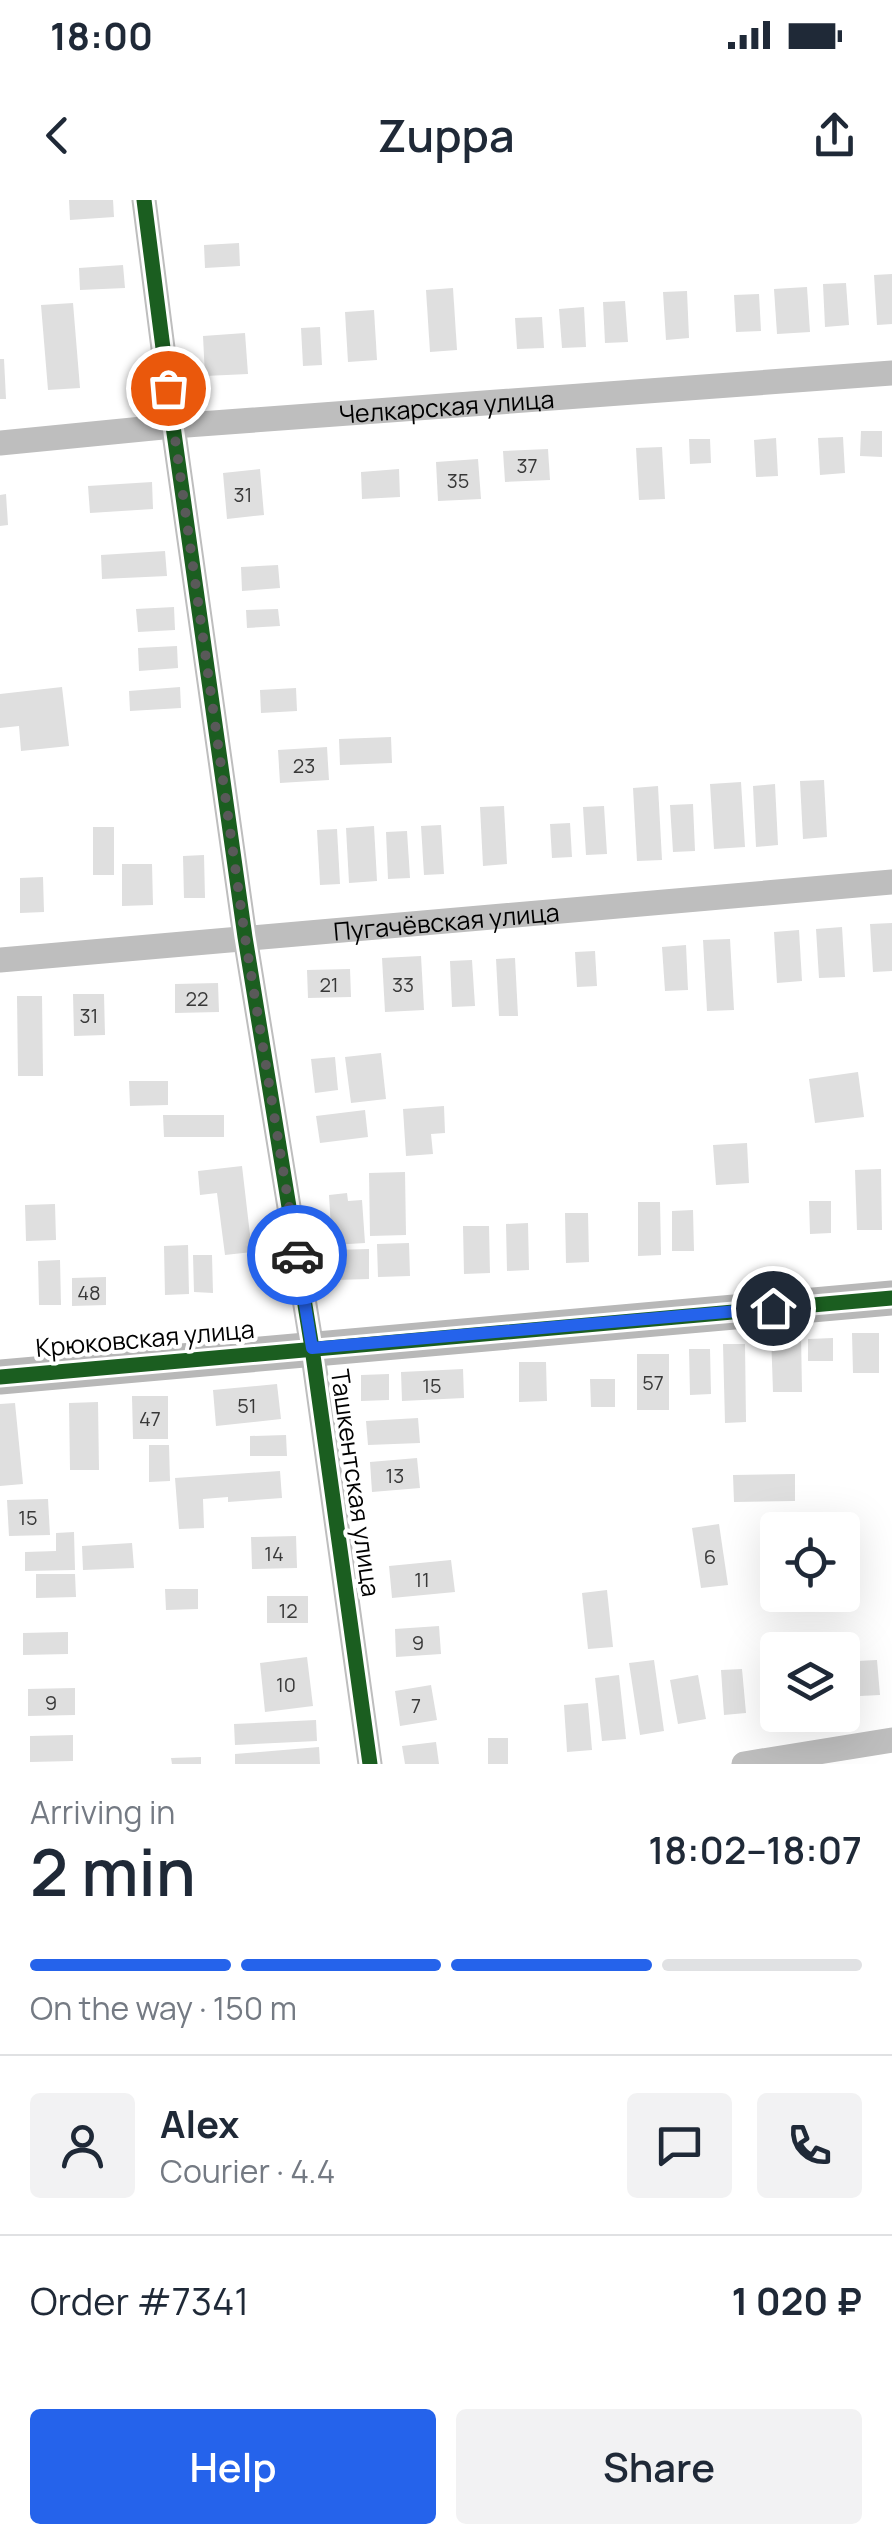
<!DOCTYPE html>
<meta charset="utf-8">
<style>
body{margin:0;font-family:Manrope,sans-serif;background:#f2f2f3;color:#1f2937;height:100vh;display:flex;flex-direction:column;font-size:38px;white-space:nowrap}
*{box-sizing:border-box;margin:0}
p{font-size:32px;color:#747a83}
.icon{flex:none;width:55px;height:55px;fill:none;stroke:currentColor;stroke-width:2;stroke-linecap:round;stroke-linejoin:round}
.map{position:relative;height:1564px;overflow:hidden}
.panel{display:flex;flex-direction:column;background:#fff;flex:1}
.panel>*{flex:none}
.controls{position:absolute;left:760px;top:1312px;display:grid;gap:20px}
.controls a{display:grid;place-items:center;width:100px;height:100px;border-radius:10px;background:#fff;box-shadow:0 10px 40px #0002;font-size:50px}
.pin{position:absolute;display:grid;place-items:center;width:85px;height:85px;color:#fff;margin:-42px;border:5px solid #fff;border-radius:50%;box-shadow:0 2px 10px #0007}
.courier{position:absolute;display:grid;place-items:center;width:100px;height:100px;margin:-50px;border:8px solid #2563eb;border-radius:50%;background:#fff;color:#222;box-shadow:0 2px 12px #0007}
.headline em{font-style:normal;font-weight:600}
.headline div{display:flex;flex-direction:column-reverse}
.headline{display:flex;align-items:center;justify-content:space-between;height:170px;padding:0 30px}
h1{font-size:65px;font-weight:600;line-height:75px}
.bar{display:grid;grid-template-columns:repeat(4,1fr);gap:15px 10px;align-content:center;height:120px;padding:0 30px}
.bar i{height:12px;border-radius:8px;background:#e0e1e3}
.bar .selected{background:#2563eb}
.bar p{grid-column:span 4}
.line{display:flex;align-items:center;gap:25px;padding:0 30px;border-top:2px solid #e0e1e3}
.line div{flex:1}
.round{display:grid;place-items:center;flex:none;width:105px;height:105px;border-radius:10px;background:#f2f2f3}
.button{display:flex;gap:20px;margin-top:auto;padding:20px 30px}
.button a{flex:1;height:115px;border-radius:10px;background:#2563eb;color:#fff;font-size:40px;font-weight:600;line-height:115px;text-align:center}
.button a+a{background:#f2f2f3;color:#1f2937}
.status{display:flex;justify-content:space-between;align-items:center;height:70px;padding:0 50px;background:#fff;direction:ltr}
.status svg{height:28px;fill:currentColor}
header{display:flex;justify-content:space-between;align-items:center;height:130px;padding:0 30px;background:#fff;font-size:45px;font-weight:600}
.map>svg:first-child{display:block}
</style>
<div class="status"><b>18:00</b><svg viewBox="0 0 49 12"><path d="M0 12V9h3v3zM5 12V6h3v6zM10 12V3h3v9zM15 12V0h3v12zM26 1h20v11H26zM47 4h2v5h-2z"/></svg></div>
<header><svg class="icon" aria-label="back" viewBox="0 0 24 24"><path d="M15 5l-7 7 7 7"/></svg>Zuppa<svg class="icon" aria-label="share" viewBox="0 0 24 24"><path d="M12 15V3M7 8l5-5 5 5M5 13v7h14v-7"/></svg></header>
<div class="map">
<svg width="892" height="1564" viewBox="0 0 892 1564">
<rect width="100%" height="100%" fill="#fff"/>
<g fill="#dfdfdf">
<polygon points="69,0 113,0 114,17 70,20"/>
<polygon points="239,43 240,66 205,68 204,45"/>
<polygon points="123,65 125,88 80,90 79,68"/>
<polygon points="892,74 892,124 877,125 874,75"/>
<polygon points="846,83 849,125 825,127 823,84"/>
<polygon points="807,87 810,132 777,134 774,89"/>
<polygon points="453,88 457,150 430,152 426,90"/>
<polygon points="687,91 689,138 666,140 663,92"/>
<polygon points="759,94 761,131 736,132 734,95"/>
<polygon points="625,101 628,142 605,143 603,102"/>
<polygon points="73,103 80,188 48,190 41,105"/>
<polygon points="584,107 586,147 562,148 559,109"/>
<polygon points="374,110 377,160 348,162 345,112"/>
<polygon points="542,117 544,148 517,149 515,118"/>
<polygon points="320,127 322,165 303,166 301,128"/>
<polygon points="245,133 248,174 205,176 203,136"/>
<polygon points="0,159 4,159 6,199 0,199"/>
<polygon points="861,231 882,231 882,257 860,256"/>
<polygon points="843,237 845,273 820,275 818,238"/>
<polygon points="776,238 778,276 756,277 754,240"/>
<polygon points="689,239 710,239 711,263 690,264"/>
<polygon points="662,247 665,299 639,300 636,248"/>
<polygon points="548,249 550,280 505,282 503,251"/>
<polygon points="478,259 481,299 438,301 436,262"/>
<polygon points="260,269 264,315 227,319 223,273"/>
<polygon points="399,269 400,297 362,299 361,272"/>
<polygon points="152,282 153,309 90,313 88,286"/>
<polygon points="6,294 8,325 0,326 0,295"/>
<polygon points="165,351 167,376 102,379 101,355"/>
<polygon points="278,365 280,388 242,391 241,367"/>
<polygon points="174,407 175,430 138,432 136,409"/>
<polygon points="278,409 280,426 247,428 246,410"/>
<polygon points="177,446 178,468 139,471 138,448"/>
<polygon points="62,487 69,546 21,551 19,526 0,528 0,494"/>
<polygon points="180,487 181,508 130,511 129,491"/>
<polygon points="296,488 297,511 261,513 260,490"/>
<polygon points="391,537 392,563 340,565 339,539"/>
<polygon points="327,547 329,580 280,583 278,550"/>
<polygon points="824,580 827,637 803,639 800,581"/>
<polygon points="741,582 745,647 714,649 710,584"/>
<polygon points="775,584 778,645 756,647 753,586"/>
<polygon points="658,586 662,660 637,661 633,588"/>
<polygon points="693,604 695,651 673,652 670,605"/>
<polygon points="504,606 507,664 483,666 480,607"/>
<polygon points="604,606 607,654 586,655 583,607"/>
<polygon points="570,623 572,657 552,658 550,624"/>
<polygon points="441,625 444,674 424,675 421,626"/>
<polygon points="374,626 377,681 349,683 346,628"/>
<rect x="93" y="627" width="21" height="48"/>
<polygon points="337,629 340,684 320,685 317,630"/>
<polygon points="407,631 410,678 388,679 386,632"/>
<polygon points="204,655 205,698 184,698 183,656"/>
<polygon points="122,664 152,664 153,705 122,706"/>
<polygon points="43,677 44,712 20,713 20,678"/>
<polygon points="892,723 892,771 873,772 870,724"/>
<polygon points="842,727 845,777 819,778 816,729"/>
<polygon points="799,730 802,781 777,783 774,732"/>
<polygon points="730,739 734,810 707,811 703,740"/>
<polygon points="686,745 688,790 665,791 662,747"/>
<polygon points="595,751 597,786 577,787 575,752"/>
<polygon points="421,756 424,810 385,812 382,758"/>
<polygon points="515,758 518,816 499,816 496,759"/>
<polygon points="472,760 475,806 452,807 450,761"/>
<polygon points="350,769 351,797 308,798 307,770"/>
<polygon points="218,783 219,812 175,813 175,784"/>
<polygon points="73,794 104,794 105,835 74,836"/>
<polygon points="17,796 42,796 43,876 18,876"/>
<polygon points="381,853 386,899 351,903 345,857"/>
<polygon points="335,857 338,890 315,893 311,859"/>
<polygon points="858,872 864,917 815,923 809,879"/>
<polygon points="129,881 168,881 168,905 130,906"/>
<polygon points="444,906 445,933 431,934 433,954 406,956 403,909"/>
<polygon points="365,910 368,937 320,943 316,916"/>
<polygon points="163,915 224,915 224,937 164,937"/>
<polygon points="747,943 749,983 716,985 713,945"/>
<polygon points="242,966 252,1052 225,1055 217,993 200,995 198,971"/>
<polygon points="881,969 882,1030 857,1030 855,970"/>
<polygon points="405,972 406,1035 370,1036 369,973"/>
<polygon points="347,993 348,1001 362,1000 365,1043 332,1045 329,995"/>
<polygon points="809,1001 831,1001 831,1033 810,1034"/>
<polygon points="638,1002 660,1002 661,1055 638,1056"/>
<polygon points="55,1004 56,1040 26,1041 25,1005"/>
<polygon points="693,1010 694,1051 672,1051 672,1011"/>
<polygon points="565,1013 588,1013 589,1062 566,1063"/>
<polygon points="528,1023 529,1070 507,1071 506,1024"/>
<polygon points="463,1026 489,1026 490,1073 464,1074"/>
<polygon points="409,1043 410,1076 378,1077 377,1044"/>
<polygon points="188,1045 189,1094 165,1095 164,1046"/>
<polygon points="369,1049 369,1079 334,1080 333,1050"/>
<polygon points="193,1055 212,1055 213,1093 194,1092"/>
<polygon points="60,1060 61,1105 39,1105 38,1061"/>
<polygon points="106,1077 106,1105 72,1106 72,1078"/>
<polygon points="771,1133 801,1133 802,1192 773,1192"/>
<polygon points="852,1133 879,1133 879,1173 853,1173"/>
<polygon points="833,1138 833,1161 808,1161 808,1139"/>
<polygon points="723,1144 745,1144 746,1222 725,1223"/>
<polygon points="689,1149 710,1149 711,1194 690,1195"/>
<rect x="637" y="1154" width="32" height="56"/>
<polygon points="519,1162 546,1162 547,1201 519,1202"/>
<polygon points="463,1169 464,1198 402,1201 401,1172"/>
<polygon points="389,1174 389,1200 361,1201 361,1175"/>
<polygon points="590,1179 615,1179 615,1207 591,1207"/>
<polygon points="277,1184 281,1219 216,1226 213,1190"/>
<polygon points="132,1196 168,1196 168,1239 133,1239"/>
<polygon points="98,1202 99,1270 70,1270 69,1203"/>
<polygon points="15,1203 23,1284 0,1286 0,1204"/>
<polygon points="418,1218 420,1243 368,1245 366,1221"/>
<polygon points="286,1235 287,1256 250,1256 250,1236"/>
<polygon points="149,1245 169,1245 170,1281 149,1282"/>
<polygon points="417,1258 420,1288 372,1292 370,1262"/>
<polygon points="280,1271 282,1298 228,1302 228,1297 203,1299 204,1328 179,1329 175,1278"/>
<polygon points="795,1274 795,1301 734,1302 733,1275"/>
<polygon points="48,1299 50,1335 9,1336 7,1300"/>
<polygon points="719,1324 728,1385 701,1388 692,1328"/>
<polygon points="74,1332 75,1370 25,1371 25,1352 56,1351 56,1333"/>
<polygon points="296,1336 297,1368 252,1369 251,1337"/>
<polygon points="132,1343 134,1368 83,1370 82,1346"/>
<polygon points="451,1360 455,1392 392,1398 389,1366"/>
<polygon points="36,1374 75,1374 76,1397 36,1398"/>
<polygon points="165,1389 198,1389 198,1409 166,1410"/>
<polygon points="607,1390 613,1447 588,1449 582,1393"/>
<rect x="267" y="1396" width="41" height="27"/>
<polygon points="439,1426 441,1454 396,1457 395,1429"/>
<polygon points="68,1432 68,1454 23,1455 23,1433"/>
<polygon points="848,1434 851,1496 842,1497 842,1450 822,1450 821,1435"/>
<polygon points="307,1457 313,1506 265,1512 260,1463"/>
<polygon points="654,1460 664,1531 640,1535 629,1463"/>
<polygon points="877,1460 880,1495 860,1496 857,1461"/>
<polygon points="742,1469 746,1513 724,1515 721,1470"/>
<polygon points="619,1475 626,1539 602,1541 595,1478"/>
<polygon points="698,1475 706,1519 678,1524 670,1480"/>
<polygon points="431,1485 437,1520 400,1526 395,1491"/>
<polygon points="75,1488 75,1515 28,1516 28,1489"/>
<polygon points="588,1503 592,1550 567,1552 564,1505"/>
<polygon points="316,1520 317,1541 235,1545 234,1524"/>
<polygon points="73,1535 73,1561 30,1562 30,1536"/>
<rect x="488" y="1538" width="20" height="26"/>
<polygon points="436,1542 439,1564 405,1564 402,1546"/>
<polygon points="319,1547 320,1564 235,1564 235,1554"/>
<polygon points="201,1557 201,1564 172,1564 171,1558"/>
</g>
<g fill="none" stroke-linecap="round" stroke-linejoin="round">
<g stroke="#bebebe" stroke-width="25">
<polyline points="144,0 173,226 245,737 312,1148 370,1564"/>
<path id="s1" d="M0,243l173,-17 719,-53"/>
<path id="s2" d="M0,760l892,-78"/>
<polyline points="744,1564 892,1540"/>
</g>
<polyline stroke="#b8b8b8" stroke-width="35" points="0,1177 892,1098"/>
<defs>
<g id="cycleway">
<polyline points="144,0 173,226 245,737 312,1148 370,1564"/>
<polyline points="0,1177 892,1098"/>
</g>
</defs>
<use href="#cycleway" stroke="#fff" stroke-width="21"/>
<use href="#cycleway" stroke="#1b5e20" stroke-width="15"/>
</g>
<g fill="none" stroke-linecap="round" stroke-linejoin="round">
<polyline stroke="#595959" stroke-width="10" stroke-dasharray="0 18" points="168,188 245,737 297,1055"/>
<polyline stroke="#2563eb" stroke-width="12" points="297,1055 312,1148 773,1108"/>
</g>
<g text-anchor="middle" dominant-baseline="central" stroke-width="8" stroke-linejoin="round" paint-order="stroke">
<g font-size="20" fill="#383838">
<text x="527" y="265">37</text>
<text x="458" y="280">35</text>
<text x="243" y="294">31</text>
<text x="304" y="565">23</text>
<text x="329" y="784">21</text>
<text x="403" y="784">33</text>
<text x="197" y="798">22</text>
<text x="89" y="815">31</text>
<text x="89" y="1092">48</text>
<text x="653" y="1182">57</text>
<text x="432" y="1185">15</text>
<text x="247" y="1205">51</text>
<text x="150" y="1218">47</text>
<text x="395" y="1275">13</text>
<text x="28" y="1317">15</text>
<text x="274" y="1353">14</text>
<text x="710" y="1356">6</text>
<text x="422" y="1379">11</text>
<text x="288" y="1410">12</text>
<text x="418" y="1442">9</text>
<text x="286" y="1484">10</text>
<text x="51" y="1502">9</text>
<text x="416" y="1505">7</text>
</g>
<g font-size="25" fill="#000" stroke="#fff">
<text stroke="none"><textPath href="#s1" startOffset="448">Челкарская улица</textPath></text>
<text stroke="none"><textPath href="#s2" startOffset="448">Пугачёвская улица</textPath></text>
<text transform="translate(145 1138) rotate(-5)">Крюковская улица</text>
<text transform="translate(356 1283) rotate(82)">Ташкентская улица</text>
</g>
</g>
</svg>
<div class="controls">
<a><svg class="icon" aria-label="locate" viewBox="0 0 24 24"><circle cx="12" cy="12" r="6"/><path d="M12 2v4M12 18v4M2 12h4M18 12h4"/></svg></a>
<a><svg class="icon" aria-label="layers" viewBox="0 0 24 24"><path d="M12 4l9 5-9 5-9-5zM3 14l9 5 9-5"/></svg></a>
</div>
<div class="pin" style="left:168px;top:188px;background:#ea580c"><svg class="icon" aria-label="bag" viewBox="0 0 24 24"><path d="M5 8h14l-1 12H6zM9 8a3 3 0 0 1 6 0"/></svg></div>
<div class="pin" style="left:773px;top:1108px;background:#1f2937"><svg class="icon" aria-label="home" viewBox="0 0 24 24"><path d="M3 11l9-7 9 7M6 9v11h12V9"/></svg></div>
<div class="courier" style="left:297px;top:1055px"><svg class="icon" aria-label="car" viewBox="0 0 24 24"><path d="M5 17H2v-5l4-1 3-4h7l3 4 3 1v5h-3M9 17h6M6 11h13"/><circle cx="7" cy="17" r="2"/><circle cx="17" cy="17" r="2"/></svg></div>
</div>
<section class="panel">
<div class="headline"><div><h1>2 min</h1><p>Arriving in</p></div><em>18:02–18:07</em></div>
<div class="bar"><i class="selected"></i><i class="selected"></i><i class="selected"></i><i></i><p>On the way · 150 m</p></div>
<div class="line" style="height:180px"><a class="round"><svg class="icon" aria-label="person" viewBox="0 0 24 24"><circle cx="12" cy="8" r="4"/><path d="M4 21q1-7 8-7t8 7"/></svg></a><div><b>Alex</b><p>Courier · 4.4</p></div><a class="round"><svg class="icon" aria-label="chat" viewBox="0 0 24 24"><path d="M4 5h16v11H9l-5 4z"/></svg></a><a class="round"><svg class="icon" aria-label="phone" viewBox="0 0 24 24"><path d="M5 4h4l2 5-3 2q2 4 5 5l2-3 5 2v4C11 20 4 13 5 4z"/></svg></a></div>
<div class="line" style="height:130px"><div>Order #7341</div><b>1 020 ₽</b></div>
<div class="button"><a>Help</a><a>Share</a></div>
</section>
